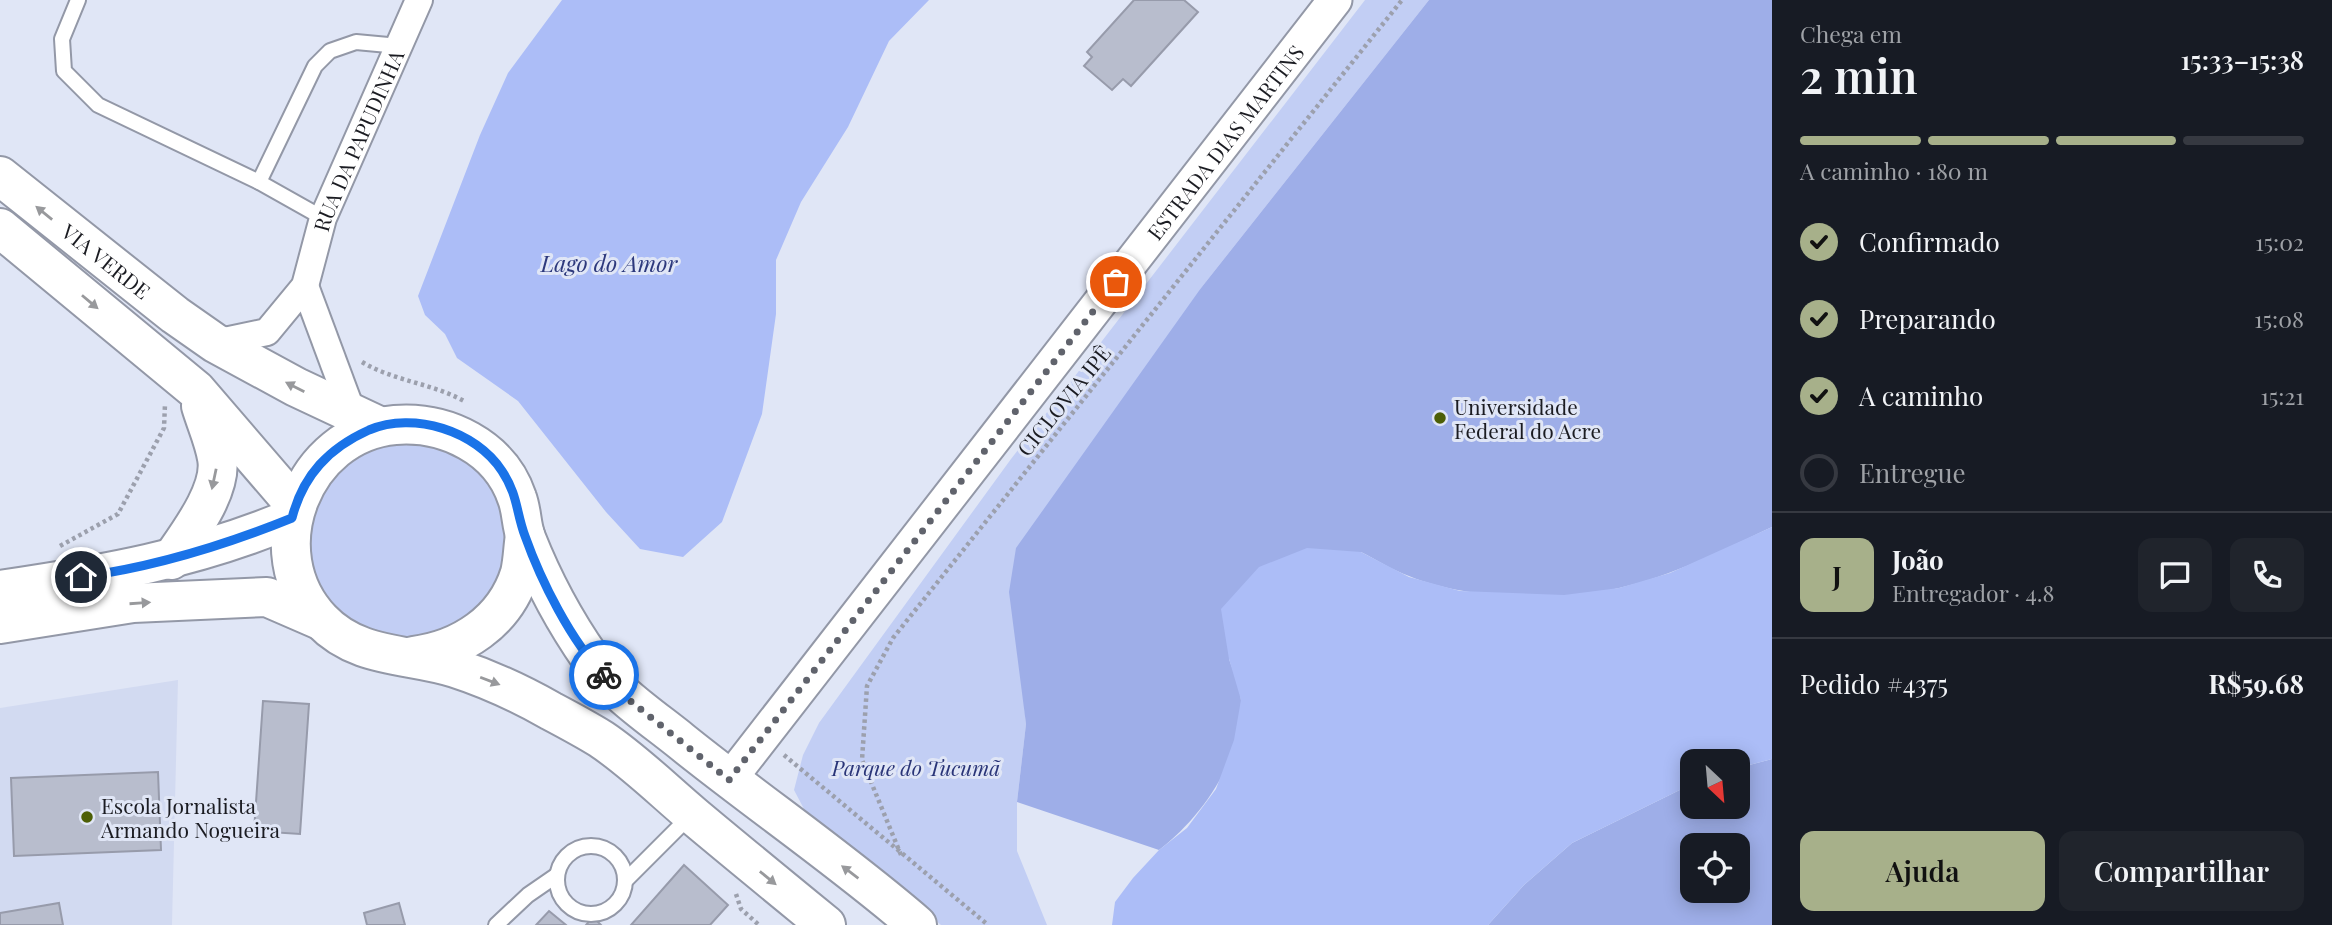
<!DOCTYPE html>
<html lang="pt">
<meta charset="utf-8">
<style>
body{margin:0;font-family:"Playfair Display",serif;background:#20242c;color:#f1f3f6;height:100vh;display:flex;flex-direction:column;font-size:26px;white-space:nowrap}
*{box-sizing:border-box;margin:0}
p{font-size:23px;color:#9ea1a6}
.icon{flex:none;width:38px;height:38px;fill:none;stroke:currentColor;stroke-width:2;stroke-linecap:round;stroke-linejoin:round}
.map{position:relative;flex:1;overflow:hidden}
.panel{display:flex;flex-direction:column;background:#171b24;width:560px}
.panel>*{flex:none}
.needle{width:46px;rotate:154deg}
.controls{position:absolute;left:1680px;top:749px;display:grid;gap:14px}
.controls a{display:grid;place-items:center;width:70px;height:70px;border-radius:14px;background:#171b24;box-shadow:0 4px 18px #0003;font-size:35px}
.pin{position:absolute;display:grid;place-items:center;width:60px;height:60px;color:#fff;margin:-30px;border:4px solid #fff;border-radius:50%;box-shadow:0 2px 7px #0007}
.courier{position:absolute;display:grid;place-items:center;width:70px;height:70px;margin:-35px;border:5px solid #1a73e8;border-radius:50%;background:#fff;color:#222;box-shadow:0 2px 9px #0007}
.headline em{font-style:normal;font-weight:600}
.headline div{display:flex;flex-direction:column-reverse}
.headline{display:flex;align-items:center;justify-content:space-between;height:119px;padding:0 28px}
h1{font-size:46px;font-weight:600;line-height:52px}
.bar{display:grid;grid-template-columns:repeat(4,1fr);gap:10px 7px;align-content:center;height:84px;padding:0 28px}
.bar i{height:9px;border-radius:5px;background:#363941}
.bar .current{background:#a7b08a}
.bar p{grid-column:span 4}
.line{display:flex;align-items:center;gap:18px;padding:0 28px;border-top:2px solid #363941}
.line div{flex:1}
.round{display:grid;place-items:center;flex:none;width:74px;height:74px;border-radius:14px;background:#20242c}
ol{padding:0 28px;list-style:none}
li{display:flex;align-items:center;gap:21px;height:77px}
li p{margin-inline-start:auto}
li .icon{padding:7px;border-radius:50%;background:#a7b08a;color:#111;stroke-width:4}
li:last-child{color:#9ea1a6}
li i{width:38px;height:38px;border:4px solid #363941;border-radius:50%}
.button{display:flex;gap:14px;margin-top:auto;padding:14px 28px}
.button a{flex:1;height:80px;border-radius:14px;background:#a7b08a;color:#111;font-size:28px;font-weight:600;line-height:80px;text-align:center}
.button a+a{background:#20242c;color:#f1f3f6}
main{display:flex;flex:1;min-height:0}
.map>svg:first-child{display:block}
</style>
<main>
<div class="map">
<svg width="1772" height="925" viewBox="0 0 1772 925">
<rect width="100%" height="100%" fill="#e0e6f6"/>
<polygon fill="#d2daf1" points="178,680 172,925 0,925 0,708"/>
<g fill="#c2cef4">
<polygon points="1365,0 1429,0 1201,288 1020,661 1026,724 1017,802 1017,851 1047,925 941,925 804,809 794,790 803,755 819,723 1011,459"/>
<circle cx="408" cy="540" r="100"/>
</g>
<g fill="#9eaee8" fill-rule="evenodd">
<path d="M1429,0h343v527c-49,23 -100,49 -153,61 -61,14 -152,12 -210,-12 -17,-6 -32,-16 -48,-24l-132,107c4,12 12,29 12,42 0,60 -37,114 -82,149l-142,-48 9,-78 -17,-132 7,-44 185,-260z"/>
<path d="M1772,759v166h-284l36,-40 48,-42 120,-59v23h46v-39zM1692,845h46v46h-46z"/>
</g>
<g fill="#acbdf7">
<polygon points="562,0 929,0 889,41 848,127 801,202 776,260 776,314 762,414 722,522 683,557 640,549 606,512 518,401 457,358 445,334 425,315 418,296 480,135 508,73"/>
<polygon points="1772,527 1772,759 1738,768 1738,761 1692,761 1692,784 1572,843 1524,885 1488,925 1112,925 1115,902 1133,878 1159,850 1187,828 1216,789 1234,740 1241,700 1229,659 1221,609 1259,567 1307,548 1361,552 1409,577 1460,591 1564,595 1619,588 1670,573"/>
</g>
<g fill="#b8bdcd" stroke="#979bab" stroke-width="2">
<polygon points="1134,0 1184,0 1198,12 1131,86 1123,79 1112,90 1084,66 1092,57 1087,52"/>
<polygon points="263,701 309,704 300,834 254,831"/>
<polygon points="158,772 161,850 14,856 11,778"/>
<polygon points="684,865 728,905 710,925 631,925"/>
<polygon points="59,903 63,925 0,925 0,913"/>
<polygon points="399,903 405,925 367,925 364,913"/>
<polygon points="549,911 566,925 536,925"/>
<polygon points="593,917 601,925 586,925"/>
</g>
<g fill="none" stroke-linecap="round" stroke-linejoin="round">
<defs>
<g id="service">
<polyline points="78,0 62,39 64,71 98,105 259,182 323,218"/>
<polyline points="259,182 315,66 330,51 356,42 399,46"/>
<circle cx="591" cy="880" r="34"/>
<polyline points="625,881 691,815"/>
<polyline points="496,925 528,895 557,875"/>
</g>
<g id="minor">
<polyline points="305,286 353,415"/>
<path id="s1" d="M215,343l52,-11 38,-46 18,-68 96,-218"/>
</g>
<g id="tertiary">
<path id="s2" d="M729,780l606,-780"/>
</g>
<g id="primary">
<path id="s3" d="M0,176l175,139 40,28 81,44 83,39"/>
<polyline points="0,228 196,390 295,505"/>
<path d="M171,560c17,-25 52,-70 46,-102 -3,-18 -11,-35 -16,-52"/>
<path d="M0,590c102,-15 195,-31 292,-72"/>
<polyline points="0,624 133,603 267,597 320,620"/>
<path d="M413,656c48,-6 92,-34 107,-83 3,-12 3,-26 5,-38"/>
<path d="M826,925c-44,-36 -88,-72 -131,-108 -31,-26 -61,-56 -94,-78 -16,-10 -33,-19 -50,-28 -30,-17 -62,-32 -96,-43 -47,-15 -97,-9 -134,-48 -65,-68 -18,-187 74,-195 51,-4 105,22 122,73 5,13 4,27 9,40 17,43 39,84 65,121 22,33 59,57 90,82 77,62 161,119 236,184"/>
</g>
</defs>
<use href="#service" stroke="#9398a7" stroke-width="18"/>
<use href="#minor" stroke="#9398a7" stroke-width="30"/>
<use href="#tertiary" stroke="#9398a7" stroke-width="37"/>
<use href="#primary" stroke="#9398a7" stroke-width="42"/>
<g stroke="#9ca0ad" stroke-width="4.5" stroke-dasharray="3.5 3.5" stroke-linecap="butt">
<path d="M362,362c32,19 69,21 102,39"/>
<polyline points="60,546 118,514 164,428 165,404"/>
<polyline points="784,755 988,925"/>
<polyline points="901,855 862,760 867,686 893,638 1402,0"/>
<polyline points="736,894 741,909 759,925"/>
</g>
<use href="#service" stroke="#fff" stroke-width="14"/>
<use href="#minor" stroke="#fff" stroke-width="26"/>
<use href="#tertiary" stroke="#fff" stroke-width="33"/>
<use href="#primary" stroke="#fff" stroke-width="38"/>
</g>
<defs><path id="oneway-solid" d="M-6-.8H1V-3.2L6.5 0L1 3.2V.8H-6Z" transform="scale(1.75)"/></defs>
<g fill="#98999c">
<use href="#oneway-solid" transform="translate(44 213) rotate(-141)"/>
<use href="#oneway-solid" transform="translate(90 302) rotate(40)"/>
<use href="#oneway-solid" transform="translate(295 387) rotate(-153)"/>
<use href="#oneway-solid" transform="translate(214 479) rotate(102)"/>
<use href="#oneway-solid" transform="translate(140 603) rotate(-4)"/>
<use href="#oneway-solid" transform="translate(490 681) rotate(21)"/>
<use href="#oneway-solid" transform="translate(850 872) rotate(-143)"/>
<use href="#oneway-solid" transform="translate(768 878) rotate(39)"/>
</g>
<g fill="none" stroke-linecap="round" stroke-linejoin="round">
<polyline stroke="#60636c" stroke-width="7" stroke-dasharray="0 12.6" points="604,675 628,699 729,780 1116,282"/>
<path stroke="#1a73e8" stroke-width="9" d="M81,577c73,-10 142,-31 211,-59 11,-43 37,-70 77,-88 45,-19 107,1 133,41 16,24 14,41 23,65 16,45 46,105 79,139"/>
</g>
<g fill="#4d5f06" stroke="#e0e6f6" stroke-width="2.5">
<circle cx="1440" cy="418" r="7"/>
<circle cx="87" cy="817" r="7"/>
</g>
<g text-anchor="middle" dominant-baseline="central" stroke-width="6" stroke-linejoin="round" paint-order="stroke">
<g font-size="21" fill="#1b1c22" stroke="#e0e6f6">
<text stroke="none"><textPath href="#s2" startOffset="808">ESTRADA DIAS MARTINS</textPath></text>
<text stroke="none"><textPath href="#s1" startOffset="268">RUA DA PAPUDINHA</textPath></text>
<text stroke="none"><textPath href="#s3" startOffset="136">VIA VERDE</textPath></text>
<text transform="translate(1063 400) rotate(-51)">CICLOVIA IPÊ</text>
</g>
<g font-size="21" fill="#1b1c22" stroke="#e0e6f6" text-anchor="start">
<text x="1454" y="406">Universidade<tspan x="1454" dy="24">Federal do Acre</tspan></text>
<text x="101" y="805">Escola Jornalista<tspan x="101" dy="24">Armando Nogueira</tspan></text>
</g>
<g font-size="21" font-style="italic" fill="#2a3578" stroke="#e0e6f6">
<text x="916" y="767">Parque do Tucumã</text>
</g>
<g font-size="23" font-style="italic" fill="#2d397d" stroke="#e0e6f6">
<text x="609" y="262">Lago do Amor</text>
</g>
</g>
</svg>
<div class="controls">
<a><svg class="needle" viewBox="-14 -14 28 28"><path d="M0-13l5 13h-10z" fill="#e53935"/><path d="M0 13l5-13h-10z" fill="#9ea1a6"/></svg></a>
<a><svg class="icon" aria-label="locate" viewBox="0 0 24 24"><circle cx="12" cy="12" r="6"/><path d="M12 2v4M12 18v4M2 12h4M18 12h4"/></svg></a>
</div>
<div class="pin" style="left:1116px;top:282px;background:#ea580c"><svg class="icon" aria-label="bag" viewBox="0 0 24 24"><path d="M5 8h14l-1 12H6zM9 8a3 3 0 0 1 6 0"/></svg></div>
<div class="pin" style="left:81px;top:577px;background:#1f2937"><svg class="icon" aria-label="home" viewBox="0 0 24 24"><path d="M3 11l9-7 9 7M6 9v11h12V9"/></svg></div>
<div class="courier" style="left:604px;top:675px"><svg class="icon" aria-label="bike" viewBox="0 0 24 24"><circle cx="6" cy="16" r="4"/><circle cx="18" cy="16" r="4"/><path d="M6 16l4-8h5l3 8M10 8l3 8H6M13 5h3"/></svg></div>
</div>
<section class="panel">
<div class="headline"><div><h1>2 min</h1><p>Chega em</p></div><em>15:33–15:38</em></div>
<div class="bar"><i class="current"></i><i class="current"></i><i class="current"></i><i></i><p>A caminho · 180 m</p></div>
<ol>
<li><svg class="icon" aria-label="check" viewBox="0 0 24 24"><path d="M5 12l5 5 9-10"/></svg>Confirmado<p>15:02</p></li>
<li><svg class="icon" aria-label="check" viewBox="0 0 24 24"><path d="M5 12l5 5 9-10"/></svg>Preparando<p>15:08</p></li>
<li><svg class="icon" aria-label="check" viewBox="0 0 24 24"><path d="M5 12l5 5 9-10"/></svg>A caminho<p>15:21</p></li>
<li><i></i>Entregue</li>
</ol>
<div class="line" style="height:126px"><b class="round" style="background:#a7b08a;color:#111">J</b><div><b>João</b><p>Entregador · 4.8</p></div><a class="round"><svg class="icon" aria-label="chat" viewBox="0 0 24 24"><path d="M4 5h16v11H9l-5 4z"/></svg></a><a class="round"><svg class="icon" aria-label="phone" viewBox="0 0 24 24"><path d="M5 4h4l2 5-3 2q2 4 5 5l2-3 5 2v4C11 20 4 13 5 4z"/></svg></a></div>
<div class="line" style="height:91px"><div>Pedido #4375</div><b>R$59.68</b></div>
<div class="button"><a>Ajuda</a><a>Compartilhar</a></div>
</section>
</main>
